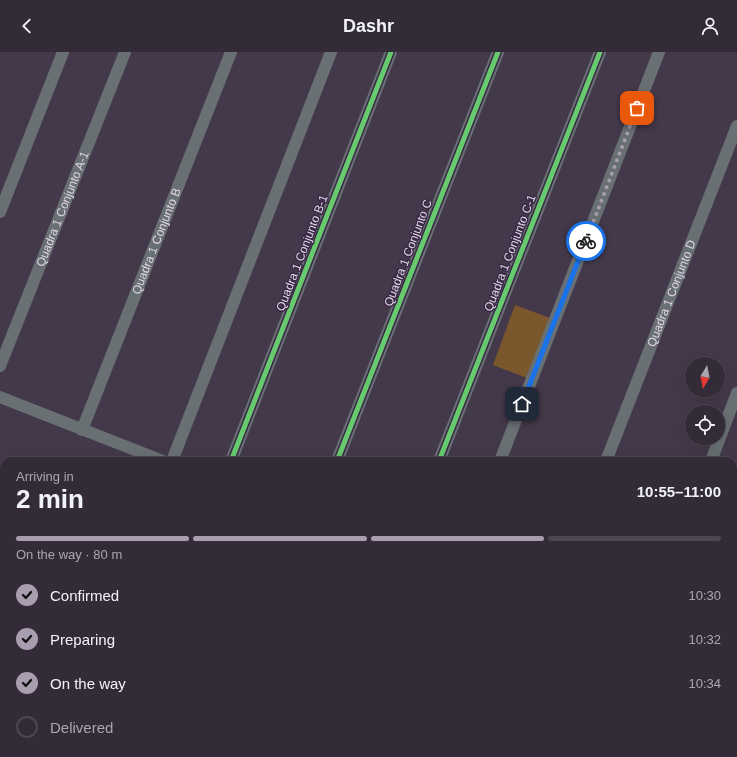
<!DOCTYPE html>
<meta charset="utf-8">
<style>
body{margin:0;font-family:Arial,sans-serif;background:#3b3340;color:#f1f3f6;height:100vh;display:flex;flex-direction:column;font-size:15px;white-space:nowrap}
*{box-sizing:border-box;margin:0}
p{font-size:13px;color:#a9a7ae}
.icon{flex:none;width:22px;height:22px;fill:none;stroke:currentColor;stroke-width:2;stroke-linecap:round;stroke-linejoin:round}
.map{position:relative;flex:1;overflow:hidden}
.side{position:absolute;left:0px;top:405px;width:737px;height:300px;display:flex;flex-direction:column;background:#332b38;border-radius:12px 12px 0 0;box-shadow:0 4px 16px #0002,0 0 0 1px #4e4753}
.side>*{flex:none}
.needle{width:26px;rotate:190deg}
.fabs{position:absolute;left:685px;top:305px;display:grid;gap:8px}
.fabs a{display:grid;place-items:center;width:40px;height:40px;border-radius:50%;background:#332b38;box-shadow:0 4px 16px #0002,0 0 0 1px #4e4753;font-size:20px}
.pin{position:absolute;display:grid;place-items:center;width:34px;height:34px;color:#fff;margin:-17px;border-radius:8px;box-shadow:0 2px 6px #0006}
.courier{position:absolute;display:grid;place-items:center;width:40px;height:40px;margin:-20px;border:3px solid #1a73e8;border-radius:50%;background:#fff;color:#222;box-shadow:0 1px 5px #0007}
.overview em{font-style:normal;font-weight:800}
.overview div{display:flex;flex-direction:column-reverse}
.overview{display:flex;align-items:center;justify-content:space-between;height:68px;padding:0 16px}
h1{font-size:26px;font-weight:800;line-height:30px}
.bar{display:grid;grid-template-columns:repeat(4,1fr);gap:6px 4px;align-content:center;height:48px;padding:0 16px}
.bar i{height:5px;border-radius:3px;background:#4e4753}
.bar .current{background:#a99eb0}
.bar p{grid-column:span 4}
ol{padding:0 16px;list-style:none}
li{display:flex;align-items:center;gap:12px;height:44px}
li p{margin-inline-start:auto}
li .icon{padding:4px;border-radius:50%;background:#a99eb0;color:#111;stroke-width:4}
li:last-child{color:#a9a7ae}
li i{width:22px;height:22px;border:2px solid #4e4753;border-radius:50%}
header{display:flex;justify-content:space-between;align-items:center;height:52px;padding:0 16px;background:#332b38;font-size:18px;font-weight:800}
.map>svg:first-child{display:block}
</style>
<header><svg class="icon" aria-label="back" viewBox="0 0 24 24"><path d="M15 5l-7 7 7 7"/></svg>Dashr<svg class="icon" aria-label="person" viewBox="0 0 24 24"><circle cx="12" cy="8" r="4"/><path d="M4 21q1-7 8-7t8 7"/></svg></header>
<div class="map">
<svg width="737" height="705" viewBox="0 0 737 705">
<rect width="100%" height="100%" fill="#44394a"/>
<polygon fill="#7a572c" points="515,253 550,266 527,326 493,313"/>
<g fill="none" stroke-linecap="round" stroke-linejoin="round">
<g stroke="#697074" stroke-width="12">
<polyline points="0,160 63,0"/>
<path id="s1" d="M0,314l125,-314"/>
<polyline points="0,345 163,409"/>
<path id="s2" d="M82,378l149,-378"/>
<polyline points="172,409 331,0"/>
<polyline points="231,409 391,0"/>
<polyline points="337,409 498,0"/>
<polyline points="439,409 600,0"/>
<polyline points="500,409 659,0"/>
<path id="s3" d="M606,409l131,-335"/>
<polyline points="711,409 737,341"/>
<polyline points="733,498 737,488"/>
<polyline points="0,605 4,606"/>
<polyline points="733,632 737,633"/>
<polyline points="248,701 258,705"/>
<polyline points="216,705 218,701"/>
<polyline points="353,705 354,701"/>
<polyline points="533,705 535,701"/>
<polyline points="625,705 627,701"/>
</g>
<g stroke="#636e6f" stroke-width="17">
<polyline points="0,475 4,476"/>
<polyline points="577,701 588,705"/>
</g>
<defs>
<g id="cycleway">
<polyline points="231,409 391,0"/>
<polyline points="337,409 498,0"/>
<polyline points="439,409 600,0"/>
</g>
</defs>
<use href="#cycleway" stroke="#3a2945" stroke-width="8"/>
<use href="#cycleway" stroke="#67ca6e" stroke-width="5"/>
</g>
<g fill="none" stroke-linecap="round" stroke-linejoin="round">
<polyline stroke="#a99eb0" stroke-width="4" stroke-dasharray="0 7.2" points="586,189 637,56"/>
<polyline stroke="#1a73e8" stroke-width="5" points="522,352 586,189"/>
</g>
<g text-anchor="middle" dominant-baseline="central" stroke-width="3" stroke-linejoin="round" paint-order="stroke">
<g font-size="12" fill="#e0d5e7" stroke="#3a2945">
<text stroke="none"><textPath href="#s1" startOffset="169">Quadra 1 Conjunto A-1</textPath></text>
<text stroke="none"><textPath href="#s2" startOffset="203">Quadra 1 Conjunto B</textPath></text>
<text transform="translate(302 201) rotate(-69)">Quadra 1 Conjunto B-1</text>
<text transform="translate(408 201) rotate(-69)">Quadra 1 Conjunto C</text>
<text transform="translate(510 201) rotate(-69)">Quadra 1 Conjunto C-1</text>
<text stroke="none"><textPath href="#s3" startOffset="180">Quadra 1 Conjunto D</textPath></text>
</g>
</g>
</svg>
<div class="fabs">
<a><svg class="needle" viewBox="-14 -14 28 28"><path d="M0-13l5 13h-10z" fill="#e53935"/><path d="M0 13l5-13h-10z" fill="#a9a7ae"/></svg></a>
<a><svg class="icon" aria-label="locate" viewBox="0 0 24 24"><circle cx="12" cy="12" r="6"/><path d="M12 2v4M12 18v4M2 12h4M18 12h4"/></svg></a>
</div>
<div class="pin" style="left:637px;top:56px;background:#ea580c"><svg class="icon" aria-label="bag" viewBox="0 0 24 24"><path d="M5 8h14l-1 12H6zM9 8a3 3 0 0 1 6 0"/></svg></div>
<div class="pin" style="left:522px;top:352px;background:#1f2937"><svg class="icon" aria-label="home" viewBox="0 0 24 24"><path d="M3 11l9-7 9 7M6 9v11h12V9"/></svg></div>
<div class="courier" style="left:586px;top:189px"><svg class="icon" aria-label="bike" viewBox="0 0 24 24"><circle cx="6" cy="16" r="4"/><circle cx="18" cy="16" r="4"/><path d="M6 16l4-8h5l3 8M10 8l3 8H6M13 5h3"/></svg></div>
<section class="side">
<div class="overview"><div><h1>2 min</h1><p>Arriving in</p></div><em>10:55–11:00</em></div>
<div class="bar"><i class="current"></i><i class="current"></i><i class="current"></i><i></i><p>On the way · 80 m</p></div>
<ol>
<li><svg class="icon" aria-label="check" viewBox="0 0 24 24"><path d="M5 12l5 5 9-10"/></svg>Confirmed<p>10:30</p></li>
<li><svg class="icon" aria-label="check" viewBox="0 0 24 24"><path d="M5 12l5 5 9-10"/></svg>Preparing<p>10:32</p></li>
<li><svg class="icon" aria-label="check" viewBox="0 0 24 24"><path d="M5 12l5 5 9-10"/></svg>On the way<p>10:34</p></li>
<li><i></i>Delivered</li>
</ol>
</section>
</div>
